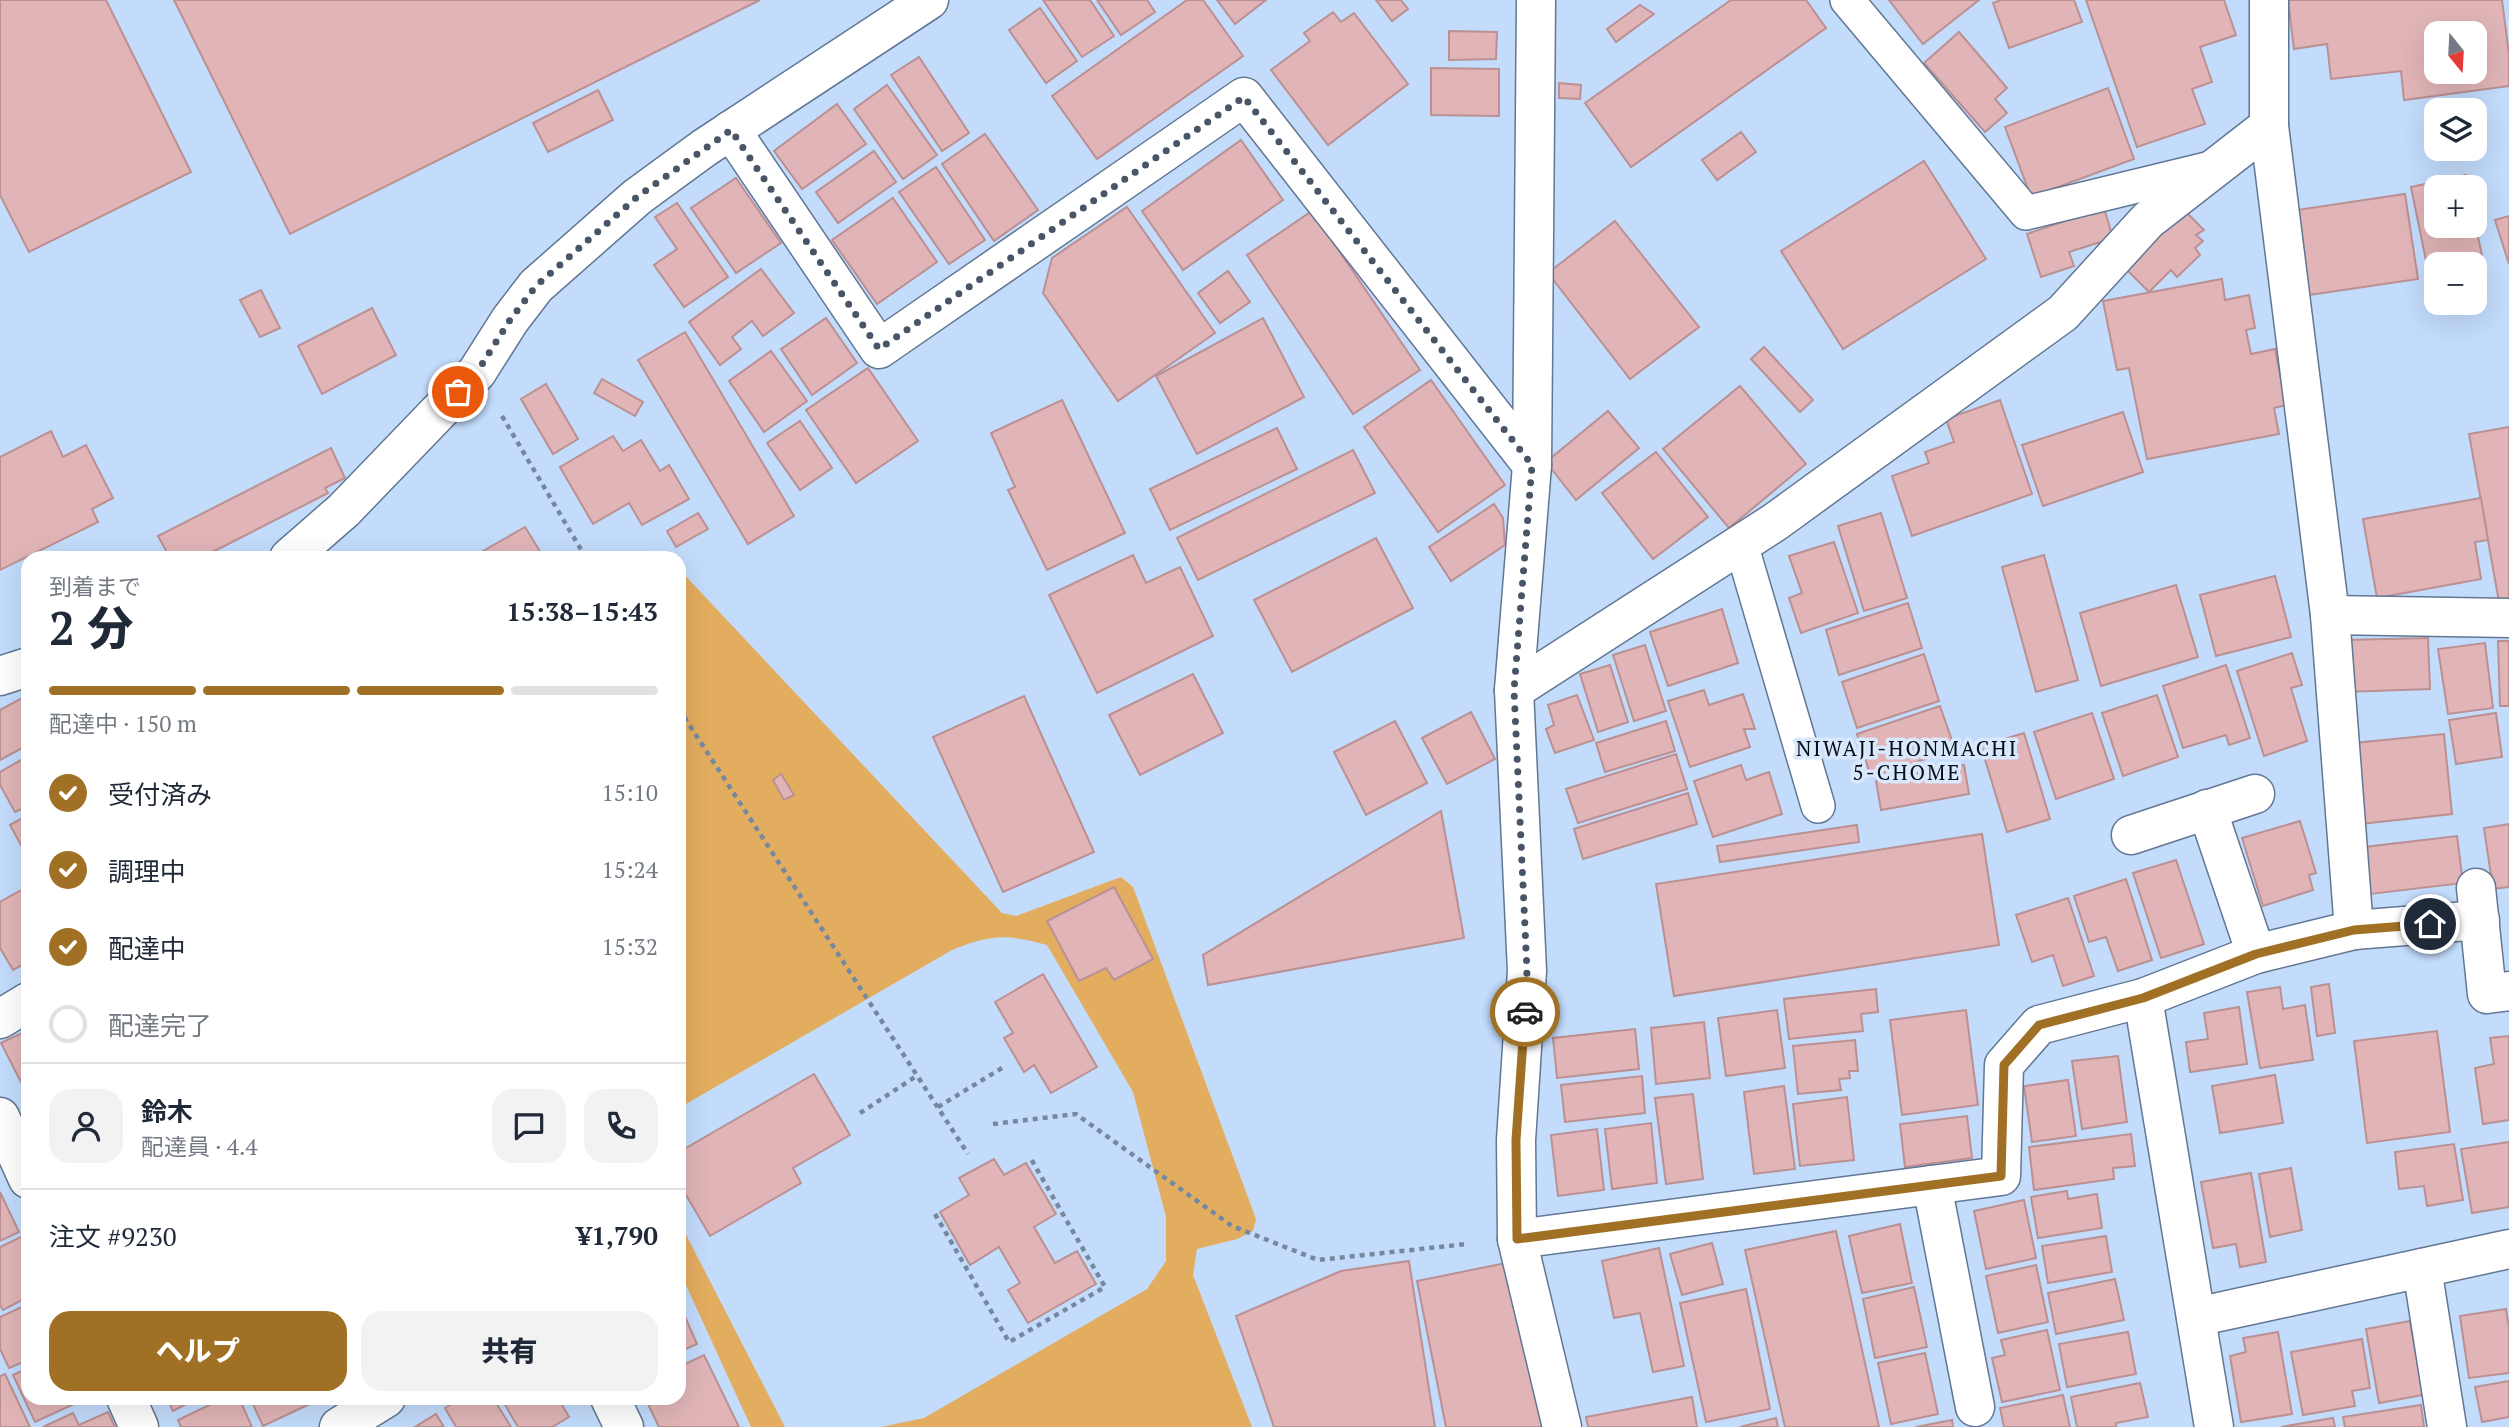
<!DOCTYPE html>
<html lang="ja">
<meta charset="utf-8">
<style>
body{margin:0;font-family:"PT Serif","Noto Sans JP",serif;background:#f2f2f3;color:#1f2937;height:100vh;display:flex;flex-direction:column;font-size:26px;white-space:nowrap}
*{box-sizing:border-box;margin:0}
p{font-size:23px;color:#747a83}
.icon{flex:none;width:38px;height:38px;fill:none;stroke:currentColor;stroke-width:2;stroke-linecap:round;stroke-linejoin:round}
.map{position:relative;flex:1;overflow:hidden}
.details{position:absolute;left:21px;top:551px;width:665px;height:854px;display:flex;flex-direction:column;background:#fff;border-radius:21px;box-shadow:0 7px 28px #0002}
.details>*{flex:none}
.needle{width:46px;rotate:162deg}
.tools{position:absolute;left:2424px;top:21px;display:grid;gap:14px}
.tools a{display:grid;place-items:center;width:63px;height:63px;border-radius:14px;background:#fff;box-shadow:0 7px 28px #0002;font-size:35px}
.pin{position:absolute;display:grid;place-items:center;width:60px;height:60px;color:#fff;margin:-30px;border:4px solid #fff;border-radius:50%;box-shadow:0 2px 7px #0007}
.courier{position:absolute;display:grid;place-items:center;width:70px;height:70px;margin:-35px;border:5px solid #a07124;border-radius:50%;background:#fff;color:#222;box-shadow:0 2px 9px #0007}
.head em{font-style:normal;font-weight:800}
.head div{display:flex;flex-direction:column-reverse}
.head{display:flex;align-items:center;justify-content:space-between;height:119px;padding:0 28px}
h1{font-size:46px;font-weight:800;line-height:52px}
.bar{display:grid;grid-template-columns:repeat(4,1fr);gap:10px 7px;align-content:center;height:84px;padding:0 28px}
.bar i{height:9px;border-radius:5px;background:#e0e1e3}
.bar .selected{background:#a07124}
.bar p{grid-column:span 4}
.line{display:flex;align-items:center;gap:18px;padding:0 28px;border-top:2px solid #e0e1e3}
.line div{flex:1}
.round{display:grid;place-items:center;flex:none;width:74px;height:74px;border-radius:21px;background:#f2f2f3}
ol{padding:0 28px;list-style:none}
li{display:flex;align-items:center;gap:21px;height:77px}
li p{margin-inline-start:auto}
li .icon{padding:7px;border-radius:50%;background:#a07124;color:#fff;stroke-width:4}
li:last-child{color:#747a83}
li i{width:38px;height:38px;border:4px solid #e0e1e3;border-radius:50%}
.action{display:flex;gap:14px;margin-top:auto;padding:14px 28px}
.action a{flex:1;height:80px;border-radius:21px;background:#a07124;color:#fff;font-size:28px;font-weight:800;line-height:80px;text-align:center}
.action a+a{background:#f2f2f3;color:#1f2937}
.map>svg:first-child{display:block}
</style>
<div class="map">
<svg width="2509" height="1427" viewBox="0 0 2509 1427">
<rect width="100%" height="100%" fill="#c3dcfc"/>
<g fill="#e3ad5f">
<path d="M679,569l323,344 14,3 105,-39 12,10 123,332 -3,12 -16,8 -40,10 -4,26 59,152h-371l43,-9 223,-129 19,-28v-44l-33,-125 -86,-147c-40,-11 -55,-11 -95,5l-273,158z"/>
<polygon points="679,1221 785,1427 751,1427 679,1270"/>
</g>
<g fill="#e1b5b7" stroke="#bb9093" stroke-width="2" fill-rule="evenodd">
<polygon points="0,0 106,0 191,172 29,252 0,195"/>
<polygon points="174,0 760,0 290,234"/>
<polygon points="1043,0 1090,0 1114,36 1082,57"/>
<polygon points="1097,0 1147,0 1155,12 1121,35"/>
<polygon points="1187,0 1203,0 1243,56 1097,159 1052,96"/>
<polygon points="1217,0 1266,0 1235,24"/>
<polygon points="1376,0 1401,0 1408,9 1392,21"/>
<polygon points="1731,0 1806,0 1826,28 1631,167 1585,103"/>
<polygon points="1889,0 1979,0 1923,44"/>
<polygon points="2001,0 2074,0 2082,22 2009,48 1993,3"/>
<polygon points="2086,0 2224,0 2236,35 2200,47 2212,82 2192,89 2205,124 2137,147"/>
<path d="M2288,0h214l7,54v32l-105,14 -3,-29 -70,8 -4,-35 -33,5zM2436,33h38v39h-38z"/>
<polygon points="1640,5 1654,14 1616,42 1607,29"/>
<polygon points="1040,8 1077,61 1046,83 1009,30"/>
<polygon points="1333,12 1341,22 1354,13 1408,84 1328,145 1271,70 1310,41 1304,33"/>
<polygon points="1449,31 1497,32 1496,59 1449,60"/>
<polygon points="1959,32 2007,88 1995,99 2007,113 1985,132 1924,63"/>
<polygon points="919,57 969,133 942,151 891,75"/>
<polygon points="1431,68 1499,69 1499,116 1431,115"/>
<polygon points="1559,83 1581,85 1580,99 1559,98"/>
<polygon points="887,85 937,155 903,179 854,109"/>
<polygon points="2108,88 2134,159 2031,197 2005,127"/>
<polygon points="598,90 613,120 548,152 533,123"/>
<polygon points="837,104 866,144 802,189 774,151"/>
<polygon points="1741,132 1756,152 1717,180 1702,160"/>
<polygon points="985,134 1038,210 994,241 942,164"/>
<polygon points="1241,140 1283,200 1183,270 1142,211"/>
<polygon points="874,151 896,182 838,223 816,192"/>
<polygon points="1924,161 1986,259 1843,349 1781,251"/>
<polygon points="936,167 985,240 949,264 899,192"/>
<polygon points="2466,175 2468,187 2436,187 2436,226 2474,226 2474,219 2484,264 2474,266 2474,264 2436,264 2436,274 2429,275 2411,187"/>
<polygon points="736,178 781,243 736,273 691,208"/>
<polygon points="2405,194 2418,279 2309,295 2297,210"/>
<polygon points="893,198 937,262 877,304 832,240"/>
<polygon points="677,203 728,277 684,307 654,265 677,249 655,217"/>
<polygon points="1127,207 1215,333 1118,401 1043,293 1052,258"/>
<polygon points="2104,208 2113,238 2069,252 2074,266 2041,277 2027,234"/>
<polygon points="2182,208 2204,230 2196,235 2203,241 2195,248 2200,255 2177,277 2171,270 2149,292 2123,266"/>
<polygon points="1312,211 1420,370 1353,414 1247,255"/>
<polygon points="2509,216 2509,264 2495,220"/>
<polygon points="1615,221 1699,327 1630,379 1548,273"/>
<polygon points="761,269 794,313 763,336 752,321 732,337 741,349 720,365 689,322"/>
<polygon points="1228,271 1250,302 1220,323 1198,293"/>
<polygon points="2222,279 2225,300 2249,295 2255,328 2246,330 2251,354 2275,349 2286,405 2274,408 2279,434 2147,459 2129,368 2117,370 2103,301"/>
<polygon points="261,290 280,328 260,337 240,300"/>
<polygon points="372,308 396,355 322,394 298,346"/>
<polygon points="826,318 857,363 812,395 781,349"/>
<polygon points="1263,318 1304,397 1197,454 1156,376"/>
<polygon points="685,332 794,516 748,544 638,360"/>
<polygon points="1764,347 1813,400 1800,412 1751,359"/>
<polygon points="771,351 807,401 764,432 729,381"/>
<polygon points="868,368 918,441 856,483 806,410"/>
<polygon points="602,379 643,402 635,416 594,393"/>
<polygon points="1431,380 1505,485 1438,532 1364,427"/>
<polygon points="546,384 578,439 553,454 521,399"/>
<polygon points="1740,386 1806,464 1729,528 1663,449"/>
<polygon points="1062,400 1125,533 1047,570 1008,490 1015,487 991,433"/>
<polygon points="2000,400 2032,494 1912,536 1892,476 1929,463 1925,452 1954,442 1946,419"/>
<polygon points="1608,411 1639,448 1576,500 1546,462"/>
<polygon points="2123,412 2143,472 2043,506 2022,445"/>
<polygon points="800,421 832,468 800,490 767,443"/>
<polygon points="2509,427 2509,600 2499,602 2469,434"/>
<polygon points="1277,428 1297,469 1170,530 1150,489"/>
<polygon points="51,431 63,457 86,445 113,498 92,509 98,522 0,570 0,457"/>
<polygon points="613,436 623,451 641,440 660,471 669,465 689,499 642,525 629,503 593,524 560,467"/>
<polygon points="331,448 345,478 325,488 328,493 201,558 170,558 158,536"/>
<polygon points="1353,450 1375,493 1198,580 1177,538"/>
<polygon points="1656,452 1708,517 1653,559 1602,493"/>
<polygon points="2481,498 2488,540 2475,542 2481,579 2377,598 2363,519"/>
<polygon points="1494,504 1503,518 1505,545 1451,581 1429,547"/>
<polygon points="698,513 708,529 676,547 667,531"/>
<polygon points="1881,513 1907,598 1864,611 1838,526"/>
<polygon points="525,527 544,558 471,558"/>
<polygon points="1376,538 1413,608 1292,672 1254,600"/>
<polygon points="1834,542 1858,613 1801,633 1789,598 1802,593 1789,556"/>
<polygon points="1133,555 1146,583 1180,567 1213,636 1097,693 1049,595"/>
<polygon points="2044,555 2078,680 2036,692 2002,567"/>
<polygon points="2275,576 2291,637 2216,656 2200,595"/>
<polygon points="2176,585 2198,657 2101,686 2080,613"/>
<polygon points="1908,603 1922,648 1839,675 1826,630"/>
<polygon points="1722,609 1738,663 1668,686 1650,632"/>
<polygon points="2428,638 2430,689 2344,692 2343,640"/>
<polygon points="2498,641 2509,641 2509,706 2500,706"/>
<polygon points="2485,643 2493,708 2448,714 2438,649"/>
<polygon points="1645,645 1666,711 1634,721 1613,655"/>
<polygon points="2292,653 2302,685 2291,688 2307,741 2264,756 2237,671"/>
<polygon points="1924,654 1939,701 1857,728 1842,682"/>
<polygon points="1610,665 1628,722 1598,732 1580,674"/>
<polygon points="2226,665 2250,738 2229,745 2226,735 2183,748 2163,686"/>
<polygon points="1193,674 1223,733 1140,775 1109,715"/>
<polygon points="1704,690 1709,705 1743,694 1755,729 1744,729 1750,747 1690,767 1668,701"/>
<polygon points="1577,695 1594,740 1555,753 1546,729 1554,725 1548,705"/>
<polygon points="2157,695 2178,757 2123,776 2102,713"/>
<polygon points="1024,696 1094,852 1003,892 933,737"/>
<polygon points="24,697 28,704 28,745 0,760 0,710"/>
<polygon points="1940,706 1955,749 1871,777 1857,734"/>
<polygon points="1471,712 1495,759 1447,784 1422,738"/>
<polygon points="2092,713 2114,779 2056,799 2034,732"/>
<polygon points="2496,713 2502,757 2456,764 2449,720"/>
<polygon points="1395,721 1427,783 1366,815 1334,752"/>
<polygon points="1666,721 1675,751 1605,772 1596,743"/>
<polygon points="2024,733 2050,819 2007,832 1981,746"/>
<polygon points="2444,734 2452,814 2361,824 2354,743"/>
<polygon points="1676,754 1687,789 1578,823 1566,789"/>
<polygon points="28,756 28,806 15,812 0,785 0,772"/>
<polygon points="1741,765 1746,780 1769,772 1782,814 1713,837 1694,781"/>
<polygon points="1964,765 1969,794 1881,810 1876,781"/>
<polygon points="781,774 794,795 784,800 773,780"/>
<polygon points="1688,793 1697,824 1583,859 1574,829"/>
<polygon points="1441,811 1464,938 1208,985 1203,955"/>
<polygon points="28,815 28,858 10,825"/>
<polygon points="2300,821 2316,873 2309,875 2313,890 2263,906 2242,838"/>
<polygon points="2509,824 2509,887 2493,889 2484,828"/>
<polygon points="1857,825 1859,842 1720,862 1717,846"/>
<polygon points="1982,834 1999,945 1674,996 1656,884"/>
<polygon points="2457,836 2463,883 2370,894 2365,847"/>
<polygon points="2176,860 2204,944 2161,958 2133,873"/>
<polygon points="2126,879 2152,960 2118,971 2106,937 2089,942 2074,896"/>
<polygon points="1114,887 1153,959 1114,980 1106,968 1079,981 1047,921"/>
<polygon points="23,889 28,897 28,962 13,970 0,948 0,902"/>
<polygon points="2068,898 2094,976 2063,986 2053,955 2032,962 2016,915"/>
<polygon points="1043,974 1097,1067 1051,1093 1034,1065 1024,1072 1004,1038 1013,1033 995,1002"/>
<polygon points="2329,984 2335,1033 2317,1036 2311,987"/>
<polygon points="2280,987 2283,1009 2305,1005 2313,1060 2260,1068 2247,992"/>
<polygon points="1876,989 1878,1012 1861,1014 1863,1031 1789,1039 1784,999"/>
<polygon points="2239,1007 2247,1064 2190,1072 2186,1042 2208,1039 2204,1013"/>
<polygon points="1777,1010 1785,1068 1726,1076 1718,1018"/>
<polygon points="1966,1010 1978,1105 1902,1115 1890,1020"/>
<polygon points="1704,1022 1710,1078 1656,1084 1651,1028"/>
<polygon points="1635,1029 1639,1069 1557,1078 1553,1038"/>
<polygon points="28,1030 28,1084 23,1086 1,1043"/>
<polygon points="2437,1031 2450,1132 2367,1143 2354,1041"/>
<polygon points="2509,1036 2509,1120 2483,1124 2475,1068 2494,1064 2490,1038"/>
<polygon points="1855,1040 1858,1071 1849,1071 1850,1078 1839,1079 1841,1090 1798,1094 1793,1046"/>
<polygon points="2118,1056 2127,1122 2082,1129 2072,1061"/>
<polygon points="814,1074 850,1135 793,1168 801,1183 710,1236 679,1183 679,1152"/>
<polygon points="2275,1075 2283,1123 2220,1133 2212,1086"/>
<polygon points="1642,1076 1645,1113 1565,1122 1561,1085"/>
<polygon points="2068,1080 2076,1136 2032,1142 2024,1086"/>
<polygon points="1784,1086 1795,1169 1754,1174 1744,1092"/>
<polygon points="1693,1094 1703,1179 1666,1184 1655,1098"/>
<polygon points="1847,1097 1854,1160 1800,1166 1793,1104"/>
<polygon points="1967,1116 1972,1158 1905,1167 1900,1124"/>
<polygon points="1651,1123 1657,1183 1612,1189 1605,1129"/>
<polygon points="1597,1129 1604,1190 1558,1196 1551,1135"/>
<polygon points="2131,1134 2135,1166 2113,1168 2114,1179 2034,1190 2029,1147"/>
<polygon points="2509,1142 2509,1207 2472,1213 2461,1149"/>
<polygon points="2454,1144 2463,1200 2427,1206 2424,1186 2399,1189 2395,1152"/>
<polygon points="994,1159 1004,1175 1026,1163 1056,1214 1034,1227 1055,1263 1077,1251 1096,1284 1028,1323 1008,1290 1020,1283 999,1247 970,1265 940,1212 969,1195 959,1178"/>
<polygon points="2291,1168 2302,1230 2270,1237 2259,1174"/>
<polygon points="2251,1173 2266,1262 2240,1267 2236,1244 2213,1248 2201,1182"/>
<polygon points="2067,1191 2068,1199 2097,1194 2102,1228 2038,1238 2031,1197"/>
<polygon points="0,1192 19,1232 0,1241"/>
<polygon points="2024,1200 2036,1258 1986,1269 1974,1211"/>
<polygon points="1900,1224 1912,1283 1862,1293 1849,1236"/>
<polygon points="1836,1231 1879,1427 1785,1427 1745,1250"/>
<polygon points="23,1236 28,1245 28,1297 3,1310 0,1305 0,1247"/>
<polygon points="2106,1236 2112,1272 2048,1283 2042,1246"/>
<polygon points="1712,1243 1723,1284 1682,1295 1670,1254"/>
<polygon points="1659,1248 1684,1366 1653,1372 1640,1313 1614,1318 1602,1261"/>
<polygon points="1409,1261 1435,1427 1274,1427 1236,1316 1341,1271"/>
<polygon points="1511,1262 1544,1427 1446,1427 1417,1281"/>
<polygon points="2036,1265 2048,1322 1998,1333 1986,1276"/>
<polygon points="2115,1279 2124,1320 2056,1334 2048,1293"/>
<polygon points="1914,1287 1927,1347 1875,1358 1863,1299"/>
<polygon points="1746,1289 1770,1409 1706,1422 1680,1303"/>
<polygon points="679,1303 697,1344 679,1352"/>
<polygon points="28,1304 28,1360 9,1368 0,1349 0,1317"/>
<polygon points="2506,1309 2509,1327 2509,1373 2469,1378 2460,1316"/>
<polygon points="2410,1321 2423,1395 2379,1403 2366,1329"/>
<polygon points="2047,1330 2060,1390 2002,1402 1992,1358 2005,1355 2001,1340"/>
<polygon points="2128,1332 2136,1374 2067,1387 2059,1344"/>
<polygon points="2278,1332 2292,1414 2241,1422 2230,1356 2246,1352 2243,1338"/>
<polygon points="2362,1339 2370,1388 2352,1391 2355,1406 2303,1415 2291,1352"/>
<polygon points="1925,1353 1938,1414 1891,1424 1878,1363"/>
<polygon points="704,1355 739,1427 659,1427 645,1398 679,1398 679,1367"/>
<polygon points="28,1368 28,1398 87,1398 35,1422 13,1375"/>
<polygon points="5,1374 30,1427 0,1427 0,1376"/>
<polygon points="2509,1381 2509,1417 2482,1422 2475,1387"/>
<polygon points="2140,1383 2148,1417 2116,1423 2116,1427 2077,1427 2071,1397"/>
<polygon points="2063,1395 2070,1427 2004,1427 2000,1408"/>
<polygon points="1692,1397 1697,1427 1588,1427 1586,1417"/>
<polygon points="167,1398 198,1398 173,1411"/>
<polygon points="224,1398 239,1398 252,1427 181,1427 178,1420"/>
<polygon points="250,1398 310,1398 312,1403 263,1426"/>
<polygon points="461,1398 493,1398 511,1427 456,1427 445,1408"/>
<polygon points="501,1398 558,1398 569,1417 552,1427 518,1427"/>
<polygon points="2421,1405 2424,1427 2345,1427 2343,1417"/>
<polygon points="108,1412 115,1427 43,1427 73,1413 79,1425"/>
<polygon points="436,1414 444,1427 415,1427"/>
<polygon points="1776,1418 1778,1427 1740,1427"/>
<polygon points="2333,1418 2335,1427 2281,1427"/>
<polygon points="1952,1420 1953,1427 1916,1427"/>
</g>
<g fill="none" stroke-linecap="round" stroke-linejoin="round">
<defs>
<g id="lane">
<polyline points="1847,0 2026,213 2215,167"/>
<polyline points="1741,544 1818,806"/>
</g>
<g id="street">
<polyline points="1536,0 1532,465 1514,690 1527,971 1516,1140 1517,1239 1562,1427"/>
<polyline points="731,130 879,349 1244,97 1532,465"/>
<polyline points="289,558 344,510 477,372 510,320 536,286 637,197 704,148 929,0"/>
<polyline points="2330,615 2509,618"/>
<polyline points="0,676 28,667"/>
<polyline points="1514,690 1775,522 2063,313 2148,220 2269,126"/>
<polyline points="2207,809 2256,954"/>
<polyline points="2131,835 2255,794"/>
<polyline points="2476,888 2487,994 2509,991"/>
<polyline points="2354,930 2480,920"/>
<polyline points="2143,998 2214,1427"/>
<polyline points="0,1019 28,1002"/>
<polyline points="0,1117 28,1179"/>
<polyline points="1932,1185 1975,1407"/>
<polyline points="1517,1239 2001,1176 2004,1065 2039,1025 2143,998 2256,954 2354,930 2330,615 2269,126 2269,0"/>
<polyline points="2422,1268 2447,1427"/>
<polyline points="2196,1317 2509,1249"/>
<polyline points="126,1398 139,1427"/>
<polyline points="610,1398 624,1427"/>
<polyline points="339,1427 386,1398"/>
</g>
</defs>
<use href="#lane" stroke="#617793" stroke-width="36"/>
<use href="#street" stroke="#617793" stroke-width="41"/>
<g stroke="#76889f" stroke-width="4.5" stroke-dasharray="5 5" stroke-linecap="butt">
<polyline points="502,416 586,558"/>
<polyline points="679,709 968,1154"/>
<polyline points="938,1107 1002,1068"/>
<polyline points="860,1113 918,1075"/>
<polyline points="993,1124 1076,1114 1232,1226 1318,1260 1467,1244"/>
<polyline points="935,1214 1009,1342 1105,1287 1031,1159"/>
</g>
<use href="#lane" stroke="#fff" stroke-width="33"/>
<use href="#street" stroke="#fff" stroke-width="38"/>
</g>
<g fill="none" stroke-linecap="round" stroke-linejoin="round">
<polyline stroke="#485567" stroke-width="7" stroke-dasharray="0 12.6" points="458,392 477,372 510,320 536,286 637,197 731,130 879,349 1244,97 1532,465 1514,690 1527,971 1525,1012"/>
<polyline stroke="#a07124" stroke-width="9" points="1525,1012 1516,1140 1517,1239 2001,1176 2004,1065 2039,1025 2143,998 2256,954 2354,930 2430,924"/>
</g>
<g text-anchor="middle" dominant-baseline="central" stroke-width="7" stroke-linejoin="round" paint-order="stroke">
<g font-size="21" letter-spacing="2" fill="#050d17" stroke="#d9e8fc">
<text x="1907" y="748">NIWAJI-HONMACHI<tspan x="1907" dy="24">5-CHOME</tspan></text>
</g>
</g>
</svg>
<div class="tools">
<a><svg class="needle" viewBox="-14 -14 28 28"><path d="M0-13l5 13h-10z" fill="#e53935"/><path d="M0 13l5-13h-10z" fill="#747a83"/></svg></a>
<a><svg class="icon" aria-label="layers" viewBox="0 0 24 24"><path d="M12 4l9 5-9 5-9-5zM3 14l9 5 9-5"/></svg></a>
<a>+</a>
<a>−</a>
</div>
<div class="pin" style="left:458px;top:392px;background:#ea580c"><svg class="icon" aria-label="bag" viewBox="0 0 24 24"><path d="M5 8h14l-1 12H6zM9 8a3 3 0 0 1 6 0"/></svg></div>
<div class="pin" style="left:2430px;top:924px;background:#1f2937"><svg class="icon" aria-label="home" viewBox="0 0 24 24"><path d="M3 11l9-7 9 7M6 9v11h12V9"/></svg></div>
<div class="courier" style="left:1525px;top:1012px"><svg class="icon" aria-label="car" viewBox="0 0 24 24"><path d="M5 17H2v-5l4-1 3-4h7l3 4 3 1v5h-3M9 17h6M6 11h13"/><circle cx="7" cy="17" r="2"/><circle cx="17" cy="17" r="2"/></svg></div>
<section class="details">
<div class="head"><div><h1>2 分</h1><p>到着まで</p></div><em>15:38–15:43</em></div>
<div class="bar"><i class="selected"></i><i class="selected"></i><i class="selected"></i><i></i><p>配達中 · 150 m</p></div>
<ol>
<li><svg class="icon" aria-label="check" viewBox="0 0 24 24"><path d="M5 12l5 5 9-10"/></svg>受付済み<p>15:10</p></li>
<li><svg class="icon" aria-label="check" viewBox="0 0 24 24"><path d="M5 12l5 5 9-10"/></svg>調理中<p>15:24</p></li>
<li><svg class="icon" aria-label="check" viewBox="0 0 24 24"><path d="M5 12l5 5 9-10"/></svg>配達中<p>15:32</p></li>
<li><i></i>配達完了</li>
</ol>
<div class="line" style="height:126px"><a class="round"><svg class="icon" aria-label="person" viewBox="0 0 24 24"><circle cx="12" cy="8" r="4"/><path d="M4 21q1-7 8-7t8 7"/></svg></a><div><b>鈴木</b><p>配達員 · 4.4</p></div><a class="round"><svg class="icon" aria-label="chat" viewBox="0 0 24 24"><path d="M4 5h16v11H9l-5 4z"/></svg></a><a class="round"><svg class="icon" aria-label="phone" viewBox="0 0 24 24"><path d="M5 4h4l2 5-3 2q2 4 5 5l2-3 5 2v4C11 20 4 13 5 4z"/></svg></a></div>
<div class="line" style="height:91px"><div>注文 #9230</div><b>¥1,790</b></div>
<div class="action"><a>ヘルプ</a><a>共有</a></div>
</section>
</div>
